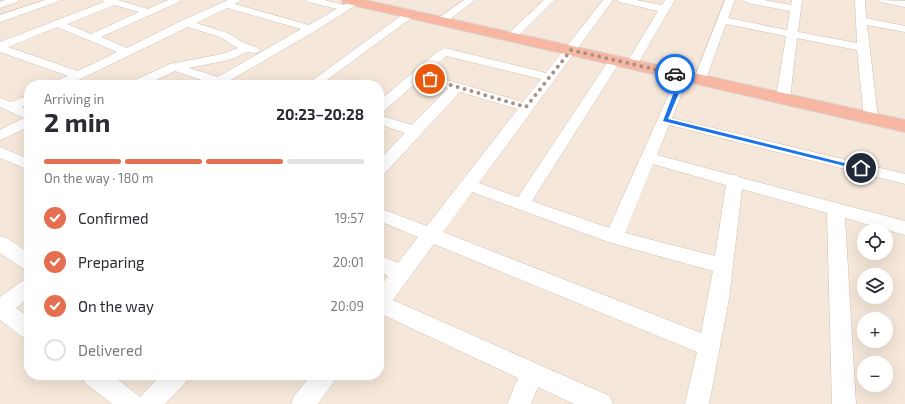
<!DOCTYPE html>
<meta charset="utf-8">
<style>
body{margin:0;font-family:"Exo 2",sans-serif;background:#f2f2f3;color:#2b2b33;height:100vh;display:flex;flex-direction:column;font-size:15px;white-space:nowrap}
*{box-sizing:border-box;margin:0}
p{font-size:13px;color:#7c7c81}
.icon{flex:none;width:22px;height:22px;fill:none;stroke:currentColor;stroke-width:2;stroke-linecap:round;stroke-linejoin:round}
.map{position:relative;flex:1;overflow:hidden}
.details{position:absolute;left:24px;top:80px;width:360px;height:300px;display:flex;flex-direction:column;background:#fff;border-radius:16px;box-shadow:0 4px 16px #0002}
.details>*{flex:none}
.fabs{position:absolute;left:857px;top:224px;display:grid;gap:8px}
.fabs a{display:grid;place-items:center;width:36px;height:36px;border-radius:50%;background:#fff;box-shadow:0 4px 16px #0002;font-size:20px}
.pin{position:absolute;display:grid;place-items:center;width:34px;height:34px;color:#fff;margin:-17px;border:2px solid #fff;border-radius:50%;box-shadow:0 1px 4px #0007}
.courier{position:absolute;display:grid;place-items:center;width:40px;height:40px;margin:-20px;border:3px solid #1a73e8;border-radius:50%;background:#fff;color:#222;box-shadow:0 1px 5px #0007}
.head em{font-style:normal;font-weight:700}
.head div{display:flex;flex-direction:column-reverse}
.head{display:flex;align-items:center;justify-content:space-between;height:68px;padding:0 20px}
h1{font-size:26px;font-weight:700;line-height:30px}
.bar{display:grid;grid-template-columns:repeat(4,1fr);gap:6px 4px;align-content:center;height:48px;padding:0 20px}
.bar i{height:5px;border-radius:3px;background:#e1e1e2}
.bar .selected{background:#e76f51}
.bar p{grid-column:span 4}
ol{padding:0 20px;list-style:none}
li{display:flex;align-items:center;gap:12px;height:44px}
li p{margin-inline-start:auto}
li .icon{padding:4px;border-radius:50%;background:#e76f51;color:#fff;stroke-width:4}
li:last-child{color:#7c7c81}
li i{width:22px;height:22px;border:2px solid #e1e1e2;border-radius:50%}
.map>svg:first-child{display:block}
</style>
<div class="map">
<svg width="905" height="404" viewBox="0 0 905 404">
<rect width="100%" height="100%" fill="#fdf6ec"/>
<path fill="#f5e8da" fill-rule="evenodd" d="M0,0h905v404h-905zM29,85h350v290h-350zM864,231h22v22h-22zM864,275h22v22h-22zM864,319h22v22h-22zM864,363h22v22h-22z"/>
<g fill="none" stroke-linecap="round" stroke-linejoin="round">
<defs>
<g id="minor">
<polygon points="5,0 19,0 17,2 0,8 0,2"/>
<polygon points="45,0 59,0 57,2 0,22 0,15"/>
<path d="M102,0h16l30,9 20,-9h13l-2,2 -78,35 26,11 54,-27 47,-21h13l-6,4 74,21 28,-16 -29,-7 -2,-2h18l20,5 8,-5h8l1,2 -46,29 -86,50 5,1 1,3h-19l-41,-14 -29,14h-16l1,-3 39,-18 52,-10 16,-6 -18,-11 -32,-10 -120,58h-16l1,-3 15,-6 -68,-24v-10l104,-40zM114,5l25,7 -48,22 -24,-10zM227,8l74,21 -83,48 -29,-9 40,-8 19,-8 6,1 4,-1 2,-2 -2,-2 -16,-6 -14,-9 -32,-10zM57,27l60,25 -39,19 -70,-24z"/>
<polygon points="464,0 475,0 445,23 437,23 436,21 437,19"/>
<polygon points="544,0 555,0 515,39 507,39 505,37 507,35"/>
<path d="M603,0h10l-134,183 39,14 93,-140h8l2,3 -89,141 77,27 68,-152 2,-3h8l2,3 -17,42 233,56v10l-236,-59 -12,30 75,20h3l7,3 163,43v14l-60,-17 11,186h-24l-5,-191 -85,-24 -13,110 -20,105h-24l12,-52 -263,-108 -41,56 217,96 3,8h-39l-36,-17 -7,17h-24l11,-26 -139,-65v-25l9,-12 -9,-5v-16l19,8 20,-26 -39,-16v-13l48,18 91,-117 -58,-17 -75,81 -6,1v-14l26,-27 -26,-9v-9l33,10 36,-37 -29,-8 -35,31 -5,1v-11l58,-49 8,-4 101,25zM446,56l95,23 -18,23 -97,-28zM653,164l73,21 -11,71 -90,-23zM472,192l136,50 105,29 -12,62 -258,-101z"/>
<polygon points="617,0 636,0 662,5 665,0 675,0 636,67 628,67 626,64 658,11 619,2"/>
<polygon points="725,0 735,0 728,18 787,30 790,11 748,3 743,0 764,0 791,5 792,0 802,0 798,32 857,43 855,0 865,0 866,18 905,26 905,32 867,25 878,118 876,121 871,122 866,121 864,118 857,50 797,38 790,98 788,101 778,101 776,98 786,36 726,24 706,79 704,82 696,82 694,79"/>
<polygon points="878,0 905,1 905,7 880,2"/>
<polygon points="410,11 414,12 415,14 414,16 320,85 306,85 406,12"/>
<polygon points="29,95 29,104 22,107 29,110 29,127 0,140 0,130 24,118 0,107 0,98 11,102"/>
<polygon points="0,147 29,159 29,170 0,158"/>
<polygon points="0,236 7,238 29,253 29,271 22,268 0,253"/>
<polygon points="29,279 29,298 16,308 29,317 29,338 21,336 0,320 0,297 22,281"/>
<polygon points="81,375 112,375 140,397 161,375 189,375 185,383 165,404 112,404 85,383"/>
<polygon points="311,375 337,375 333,383 318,404 291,404 294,396"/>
</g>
<polygon id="highway" points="342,0 365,0 905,120 905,132 348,4 343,3"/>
</defs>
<use href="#minor" stroke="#d1beb0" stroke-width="1"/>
<use href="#highway" stroke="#dad1cd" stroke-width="2"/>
<use href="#minor" fill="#fff" fill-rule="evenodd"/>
<use href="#highway" fill="#f7b7a3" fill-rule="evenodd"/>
</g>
<polygon fill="#1a73e8" points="675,72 686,76 668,119 864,168 861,170 663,121 680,76 673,75"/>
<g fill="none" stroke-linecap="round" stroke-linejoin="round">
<polyline stroke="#a89285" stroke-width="4" stroke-dasharray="0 7.2" points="430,79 526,107 571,50 675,74"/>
</g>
</svg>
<div class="fabs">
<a><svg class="icon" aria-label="locate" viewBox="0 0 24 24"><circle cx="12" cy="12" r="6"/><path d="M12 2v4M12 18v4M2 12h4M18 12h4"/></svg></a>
<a><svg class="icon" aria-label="layers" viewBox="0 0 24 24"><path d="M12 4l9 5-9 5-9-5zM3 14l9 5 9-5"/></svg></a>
<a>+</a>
<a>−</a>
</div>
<div class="pin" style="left:430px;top:79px;background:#ea580c"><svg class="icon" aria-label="bag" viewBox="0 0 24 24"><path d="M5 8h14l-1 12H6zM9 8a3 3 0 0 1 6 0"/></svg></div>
<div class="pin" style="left:861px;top:168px;background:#1f2937"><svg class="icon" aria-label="home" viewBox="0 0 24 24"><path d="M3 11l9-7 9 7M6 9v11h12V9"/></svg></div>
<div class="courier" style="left:675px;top:74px"><svg class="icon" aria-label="car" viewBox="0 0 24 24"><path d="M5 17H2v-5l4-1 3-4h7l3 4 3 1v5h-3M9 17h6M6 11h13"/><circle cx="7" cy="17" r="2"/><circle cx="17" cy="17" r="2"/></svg></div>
<section class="details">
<div class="head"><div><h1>2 min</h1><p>Arriving in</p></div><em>20:23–20:28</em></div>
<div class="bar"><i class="selected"></i><i class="selected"></i><i class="selected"></i><i></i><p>On the way · 180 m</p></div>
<ol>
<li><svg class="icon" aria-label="check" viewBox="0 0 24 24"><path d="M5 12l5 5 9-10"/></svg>Confirmed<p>19:57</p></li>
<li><svg class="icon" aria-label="check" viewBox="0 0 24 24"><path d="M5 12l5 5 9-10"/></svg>Preparing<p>20:01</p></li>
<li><svg class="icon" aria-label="check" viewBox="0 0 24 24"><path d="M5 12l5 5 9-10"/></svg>On the way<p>20:09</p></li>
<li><i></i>Delivered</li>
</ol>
</section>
</div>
